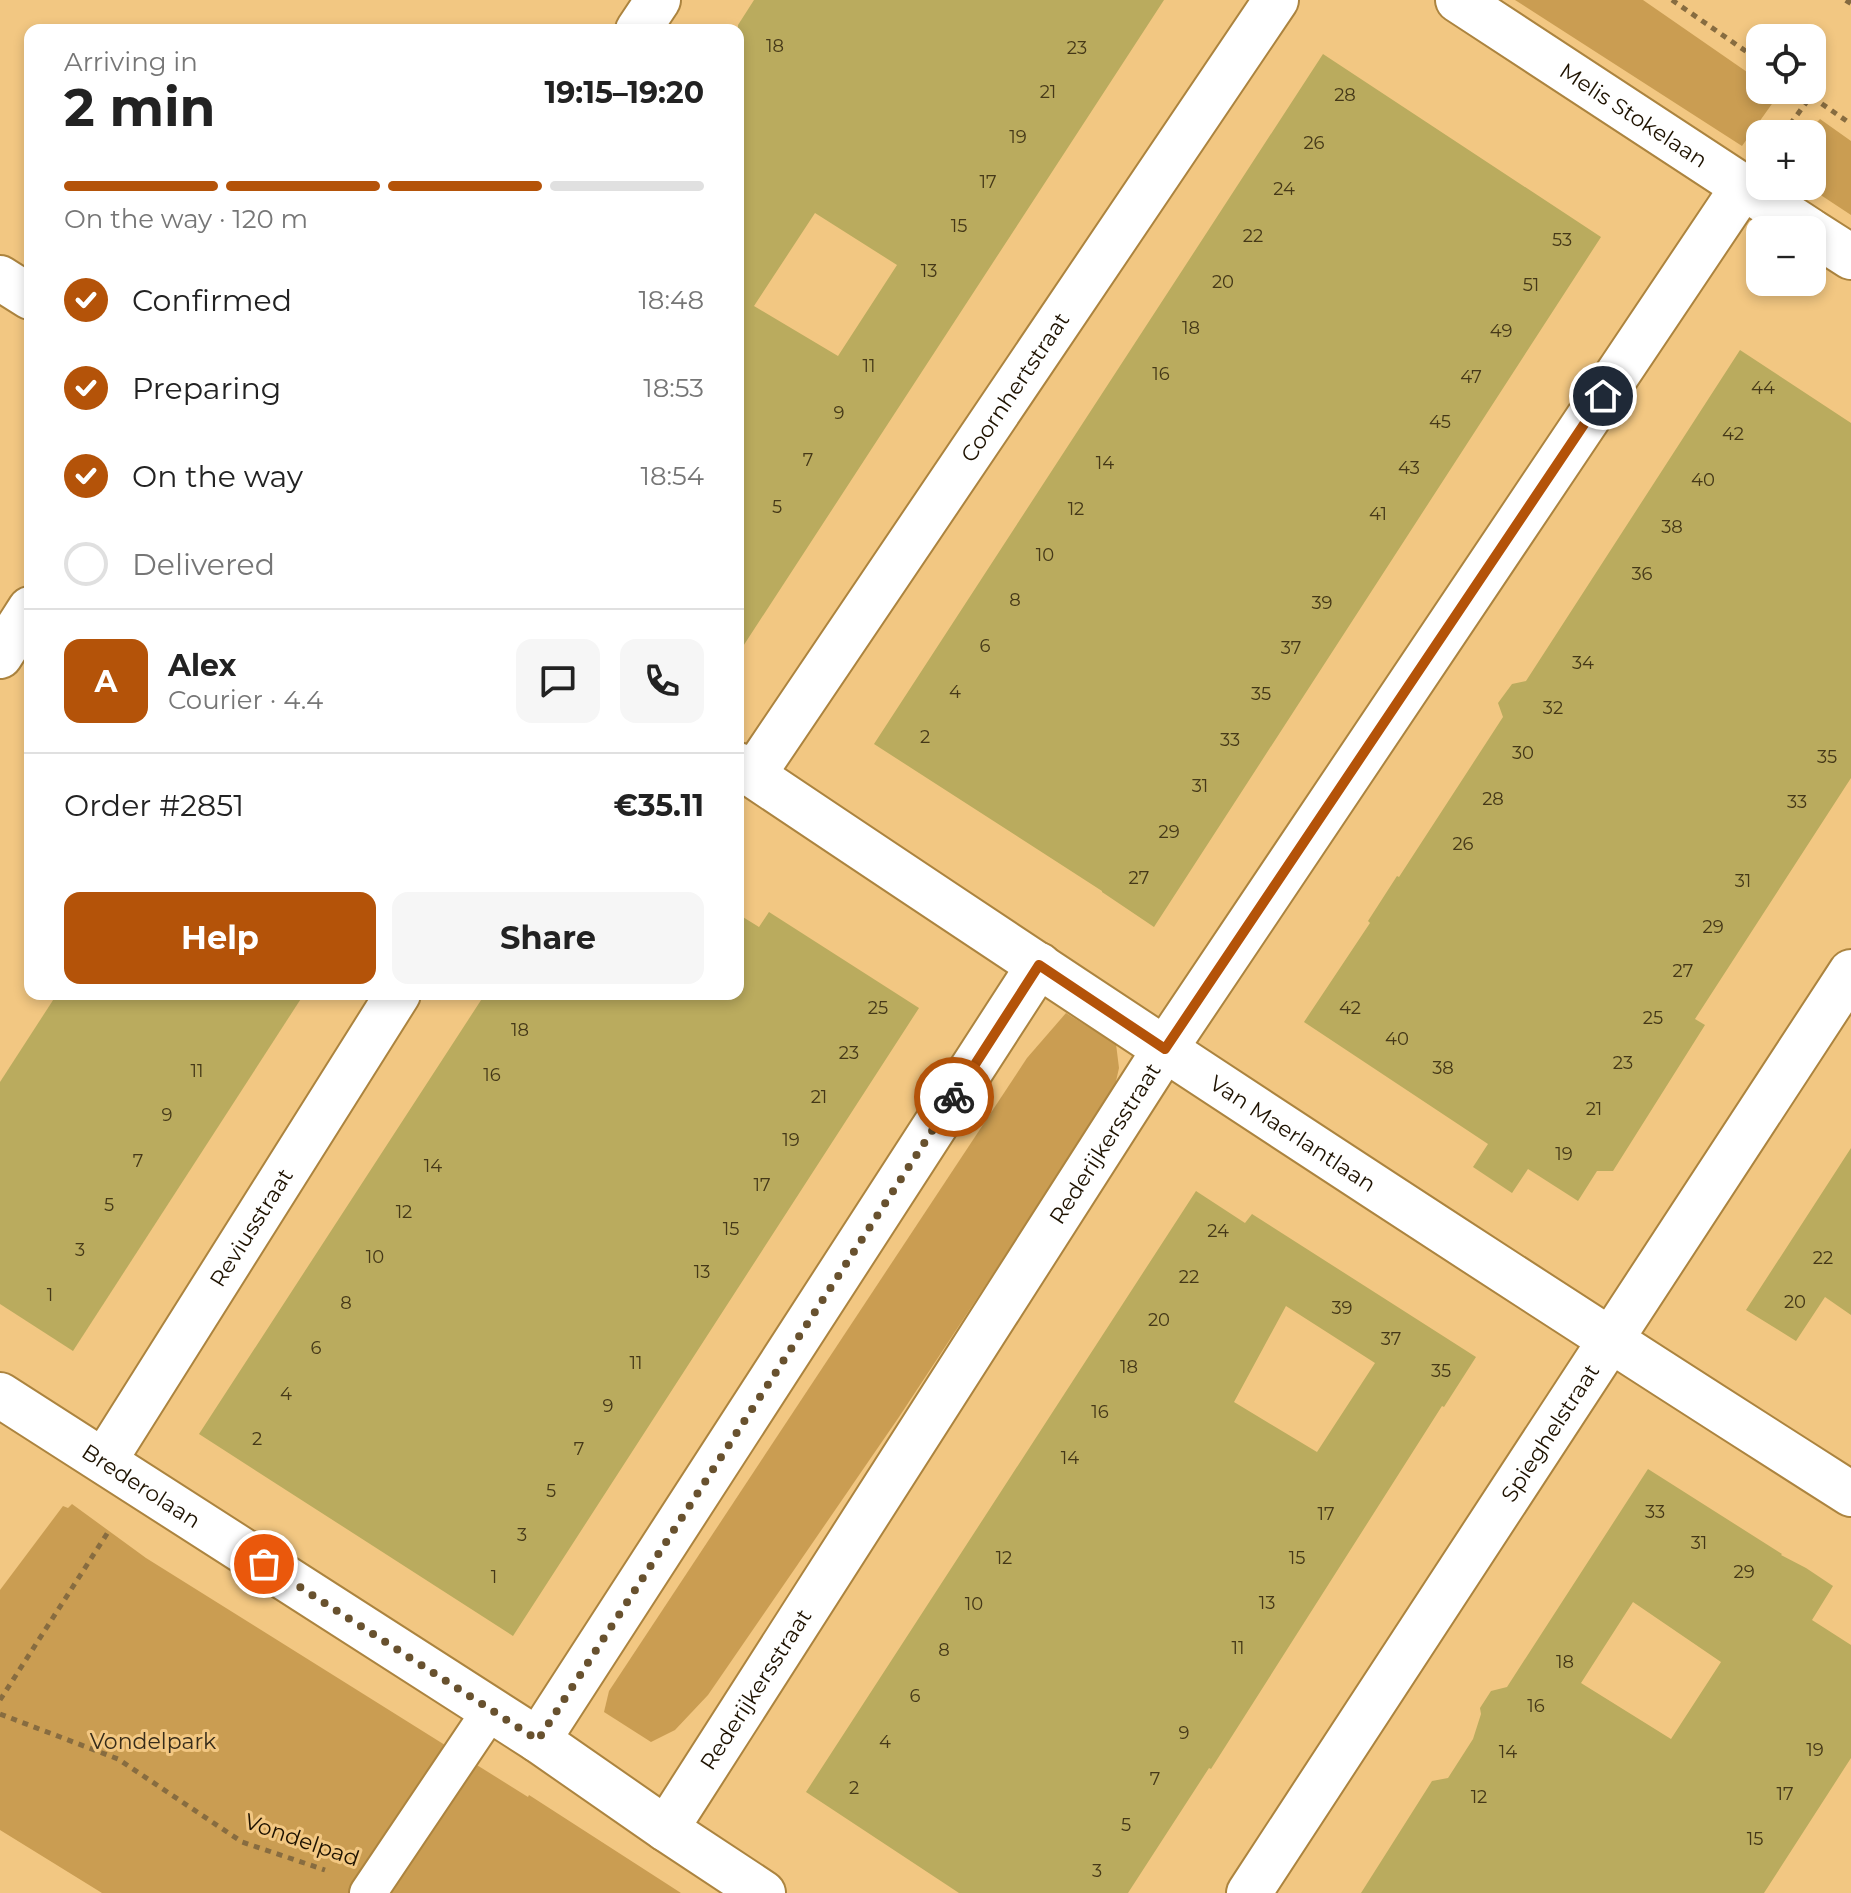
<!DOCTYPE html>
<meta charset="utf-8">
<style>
body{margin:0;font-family:Montserrat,sans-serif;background:#f6f6f6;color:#222;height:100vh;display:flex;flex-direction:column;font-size:30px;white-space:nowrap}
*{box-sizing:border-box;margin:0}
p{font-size:26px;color:#767676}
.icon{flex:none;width:44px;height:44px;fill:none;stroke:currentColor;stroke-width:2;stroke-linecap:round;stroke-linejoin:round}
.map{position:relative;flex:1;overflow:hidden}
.panel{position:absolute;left:24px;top:24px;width:720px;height:976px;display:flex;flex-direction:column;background:#fff;border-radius:16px;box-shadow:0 4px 12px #0003}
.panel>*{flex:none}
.tools{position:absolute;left:1746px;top:24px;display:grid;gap:16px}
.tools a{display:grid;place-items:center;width:80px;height:80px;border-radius:16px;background:#fff;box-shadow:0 4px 12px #0003;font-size:40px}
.pin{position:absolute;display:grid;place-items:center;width:68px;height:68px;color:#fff;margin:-34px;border:4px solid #fff;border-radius:50%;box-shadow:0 2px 8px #0007}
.courier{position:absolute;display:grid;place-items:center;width:80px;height:80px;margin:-40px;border:6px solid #b45309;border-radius:50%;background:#fff;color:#222;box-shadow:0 2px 10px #0007}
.summary em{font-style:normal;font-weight:700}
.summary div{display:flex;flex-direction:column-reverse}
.summary{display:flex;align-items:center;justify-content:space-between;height:136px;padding:0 40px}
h1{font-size:52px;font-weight:700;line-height:60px}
.bar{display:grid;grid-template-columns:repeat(4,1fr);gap:12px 8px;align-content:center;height:96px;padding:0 40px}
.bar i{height:10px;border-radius:6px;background:#e0e0e0}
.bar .on{background:#b45309}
.bar p{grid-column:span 4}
.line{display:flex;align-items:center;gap:20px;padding:0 40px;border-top:2px solid #e0e0e0}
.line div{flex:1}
.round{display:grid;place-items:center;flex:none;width:84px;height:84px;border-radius:16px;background:#f6f6f6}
ol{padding:0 40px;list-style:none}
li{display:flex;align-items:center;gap:24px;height:88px}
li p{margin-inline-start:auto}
li .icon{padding:8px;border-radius:50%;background:#b45309;color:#fff;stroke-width:4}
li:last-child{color:#767676}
li i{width:44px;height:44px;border:4px solid #e0e0e0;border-radius:50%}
.primary-button{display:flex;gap:16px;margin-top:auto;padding:16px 40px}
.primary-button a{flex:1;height:92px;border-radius:16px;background:#b45309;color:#fff;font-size:32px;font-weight:700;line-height:92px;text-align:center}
.primary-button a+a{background:#f6f6f6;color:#222}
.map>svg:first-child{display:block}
</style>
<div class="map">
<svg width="1851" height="1893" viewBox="0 0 1851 1893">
<rect width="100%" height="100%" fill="#f2c782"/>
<g fill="#ca9d52">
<polygon points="1515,0 1643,0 1760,81 1760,90 1774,90 1779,94 1742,146"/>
<polygon points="1820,119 1851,141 1851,215 1807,186 1812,186 1812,134 1806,134"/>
<polygon points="1066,1013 1116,1044 1119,1068 1114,1090 899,1417 708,1695 675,1730 651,1742 604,1712 609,1691 1027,1058"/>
<polygon points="72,1504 146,1558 528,1797 529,1795 681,1893 102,1893 0,1830 0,1590 63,1506 68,1508"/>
</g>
<g fill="#baab5e" fill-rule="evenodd">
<path d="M754,0h410l-426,654v-629zM815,213l82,52 -59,91 -84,-50z"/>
<polygon points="1323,54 1601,237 1154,927 1102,892 1102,891 874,744"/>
<polygon points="1740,350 1851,423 1851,778 1695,1019 1705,1025 1613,1171 1597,1171 1578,1201 1528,1169 1512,1193 1473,1167 1488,1144 1304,1022 1370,923 1368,921 1397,876 1399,877 1503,717 1498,703 1512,684 1526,681"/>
<polygon points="769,912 919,1008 513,1636 199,1434 485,994 738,994 738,914 759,927"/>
<polygon points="57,994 304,994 73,1351 0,1304 0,1082"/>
<polygon points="1851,1148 1851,1315 1825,1297 1796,1341 1746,1310"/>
<path d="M1196,1191l49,32 7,-9 224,143 -32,50 -2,-1 -231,363 -2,-1 -81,125h-169l-153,-101zM1286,1306l89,57 -58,89 -83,-50z"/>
<path d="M1648,1469l134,85 -1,1 25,13 27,18 -21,34 39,25v113l-87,135h-403l71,-112 16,-3 25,-39 8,-25 -1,-6 11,-17 16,-4zM1633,1602l88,60 -50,77 -90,-56z"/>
</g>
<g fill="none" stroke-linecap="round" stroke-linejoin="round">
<defs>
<polyline id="lane" points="368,1893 491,1710"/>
<g id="street">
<path id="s1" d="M1458,0l351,230"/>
<polyline points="638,30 658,0"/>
<polyline points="1812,232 1851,257"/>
<polyline points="0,278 30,297"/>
<polyline points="0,656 30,609"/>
<path id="s2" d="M738,765c368,247 739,491 1113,729"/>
<path id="s3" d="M753,775l523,-775"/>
<path id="s4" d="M0,1395l538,345 128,89 97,64"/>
<path id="s5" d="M104,1461l294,-467"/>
<polyline points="538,1740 1039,965"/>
<path id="s6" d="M666,1829l499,-780 578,-862"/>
<path id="s7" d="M1249,1893l602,-921"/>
</g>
</defs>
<use href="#lane" stroke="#ac843f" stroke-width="40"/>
<use href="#street" stroke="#ac843f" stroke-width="48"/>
<g stroke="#876c40" stroke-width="5" stroke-dasharray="6 6" stroke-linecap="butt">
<polyline points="1672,0 1760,61"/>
<polyline points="1802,90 1851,124"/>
<polyline points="1783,134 1811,96"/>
<polyline points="0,1700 110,1529"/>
<polyline points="0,1714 118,1759 242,1842 325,1870"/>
</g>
<use href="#lane" stroke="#fff" stroke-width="36"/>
<use href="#street" stroke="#fff" stroke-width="44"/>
<polyline stroke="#84693f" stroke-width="6" stroke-dasharray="10 10" stroke-linecap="butt" points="1846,0 1851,3"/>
</g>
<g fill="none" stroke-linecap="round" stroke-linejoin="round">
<polyline stroke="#68512e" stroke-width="8" stroke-dasharray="0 14.4" points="264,1564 538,1740 954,1097"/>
<polyline stroke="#b45309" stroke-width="10" points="954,1097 1039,965 1165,1049 1603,396"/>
</g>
<g text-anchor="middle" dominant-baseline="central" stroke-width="6" stroke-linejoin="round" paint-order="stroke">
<g font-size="18" fill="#453818">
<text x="775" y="46">18</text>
<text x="1077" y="48">23</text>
<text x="1048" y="92">21</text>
<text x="1345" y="95">28</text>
<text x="1018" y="137">19</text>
<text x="1314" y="143">26</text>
<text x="988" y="182">17</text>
<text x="1284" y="189">24</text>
<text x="959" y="226">15</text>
<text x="1253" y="236">22</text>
<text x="1562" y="240">53</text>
<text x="929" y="271">13</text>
<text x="1223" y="282">20</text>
<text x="1531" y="285">51</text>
<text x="1191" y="328">18</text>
<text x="1501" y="331">49</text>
<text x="869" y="366">11</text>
<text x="1161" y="374">16</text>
<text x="1471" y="377">47</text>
<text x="1763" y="388">44</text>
<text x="839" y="413">9</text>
<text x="1440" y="422">45</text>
<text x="1733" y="434">42</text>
<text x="808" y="460">7</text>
<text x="1105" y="463">14</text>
<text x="1409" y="468">43</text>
<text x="1703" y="480">40</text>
<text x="777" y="507">5</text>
<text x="1076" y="509">12</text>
<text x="1378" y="514">41</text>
<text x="1672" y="527">38</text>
<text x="1045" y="555">10</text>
<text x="1642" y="574">36</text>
<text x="1015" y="600">8</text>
<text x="1322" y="603">39</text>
<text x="985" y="646">6</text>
<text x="1291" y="648">37</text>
<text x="1583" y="663">34</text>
<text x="955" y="692">4</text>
<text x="1261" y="694">35</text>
<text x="1553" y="708">32</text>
<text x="925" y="737">2</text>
<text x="1230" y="740">33</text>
<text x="1523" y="753">30</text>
<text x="1827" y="757">35</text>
<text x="1200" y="786">31</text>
<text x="1493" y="799">28</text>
<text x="1797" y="802">33</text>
<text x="1169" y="832">29</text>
<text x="1463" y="844">26</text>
<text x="1139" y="878">27</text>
<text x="1743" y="881">31</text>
<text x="1713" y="927">29</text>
<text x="1683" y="971">27</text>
<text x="878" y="1008">25</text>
<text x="1350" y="1008">42</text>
<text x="1653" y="1018">25</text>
<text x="520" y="1030">18</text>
<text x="1397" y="1039">40</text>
<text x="849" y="1053">23</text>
<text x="1623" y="1063">23</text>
<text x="1443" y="1068">38</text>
<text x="197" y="1071">11</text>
<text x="492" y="1075">16</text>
<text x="819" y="1097">21</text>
<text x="1594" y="1109">21</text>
<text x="167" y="1115">9</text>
<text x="791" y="1140">19</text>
<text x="1564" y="1154">19</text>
<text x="138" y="1161">7</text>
<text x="433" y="1166">14</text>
<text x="762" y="1185">17</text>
<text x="109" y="1205">5</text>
<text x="404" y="1212">12</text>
<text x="731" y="1229">15</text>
<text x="1218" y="1231">24</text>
<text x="80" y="1250">3</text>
<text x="375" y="1257">10</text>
<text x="1823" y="1258">22</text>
<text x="702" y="1272">13</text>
<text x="1189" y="1277">22</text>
<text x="50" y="1295">1</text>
<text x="1795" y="1302">20</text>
<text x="346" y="1303">8</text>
<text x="1342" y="1308">39</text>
<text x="1159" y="1320">20</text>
<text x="1391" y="1339">37</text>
<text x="316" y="1348">6</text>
<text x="636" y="1363">11</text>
<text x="1129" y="1367">18</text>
<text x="1441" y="1371">35</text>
<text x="286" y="1394">4</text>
<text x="608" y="1406">9</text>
<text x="1100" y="1412">16</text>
<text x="257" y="1439">2</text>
<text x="579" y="1449">7</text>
<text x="1070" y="1458">14</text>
<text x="551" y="1491">5</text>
<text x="1655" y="1512">33</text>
<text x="1326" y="1514">17</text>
<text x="522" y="1535">3</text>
<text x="1699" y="1543">31</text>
<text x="1004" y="1558">12</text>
<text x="1297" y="1558">15</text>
<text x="1744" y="1572">29</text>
<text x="494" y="1577">1</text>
<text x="1267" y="1603">13</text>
<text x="974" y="1604">10</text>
<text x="1238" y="1648">11</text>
<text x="944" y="1650">8</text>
<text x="1565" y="1662">18</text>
<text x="915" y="1696">6</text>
<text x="1536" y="1706">16</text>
<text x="1184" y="1733">9</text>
<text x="885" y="1742">4</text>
<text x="1815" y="1750">19</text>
<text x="1508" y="1752">14</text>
<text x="1155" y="1779">7</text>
<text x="854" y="1788">2</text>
<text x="1785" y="1794">17</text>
<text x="1479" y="1797">12</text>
<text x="1126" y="1825">5</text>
<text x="1755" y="1839">15</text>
<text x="1097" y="1871">3</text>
</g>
<g font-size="22" fill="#1e1200" stroke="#f2c782">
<text stroke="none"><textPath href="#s1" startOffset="210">Melis Stokelaan</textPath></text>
<text stroke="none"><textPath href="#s3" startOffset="468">Coornhertstraat</textPath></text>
<text stroke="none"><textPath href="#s2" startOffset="666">Van Maerlantlaan</textPath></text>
<text stroke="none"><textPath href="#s6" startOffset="814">Rederijkersstraat</textPath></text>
<text stroke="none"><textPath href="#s5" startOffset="276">Reviusstraat</textPath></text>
<text stroke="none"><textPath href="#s7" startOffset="550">Spieghelstraat</textPath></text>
<text stroke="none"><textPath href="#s4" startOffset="168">Brederolaan</textPath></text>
<text stroke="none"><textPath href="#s6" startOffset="166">Rederijkersstraat</textPath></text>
<text transform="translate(302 1840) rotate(19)">Vondelpad</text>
</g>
<g font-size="22" fill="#372c1a" stroke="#f2c782">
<text x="153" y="1741">Vondelpark</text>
</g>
</g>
</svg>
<div class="tools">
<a><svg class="icon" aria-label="locate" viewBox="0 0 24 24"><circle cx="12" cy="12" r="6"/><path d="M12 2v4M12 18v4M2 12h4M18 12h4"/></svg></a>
<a>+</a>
<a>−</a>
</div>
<div class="pin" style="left:264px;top:1564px;background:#ea580c"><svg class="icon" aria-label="bag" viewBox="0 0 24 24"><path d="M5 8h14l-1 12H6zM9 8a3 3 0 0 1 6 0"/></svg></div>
<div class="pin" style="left:1603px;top:396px;background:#1f2937"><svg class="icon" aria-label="home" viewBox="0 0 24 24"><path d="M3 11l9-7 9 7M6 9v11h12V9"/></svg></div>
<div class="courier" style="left:954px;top:1097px"><svg class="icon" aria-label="bike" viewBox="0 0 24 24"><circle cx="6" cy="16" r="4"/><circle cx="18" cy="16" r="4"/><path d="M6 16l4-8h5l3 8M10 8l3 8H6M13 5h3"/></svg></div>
<section class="panel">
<div class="summary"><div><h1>2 min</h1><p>Arriving in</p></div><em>19:15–19:20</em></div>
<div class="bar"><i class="on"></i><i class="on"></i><i class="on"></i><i></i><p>On the way · 120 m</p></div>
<ol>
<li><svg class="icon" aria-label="check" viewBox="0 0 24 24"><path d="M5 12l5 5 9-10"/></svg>Confirmed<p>18:48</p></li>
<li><svg class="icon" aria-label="check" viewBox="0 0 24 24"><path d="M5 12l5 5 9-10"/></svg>Preparing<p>18:53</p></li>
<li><svg class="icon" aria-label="check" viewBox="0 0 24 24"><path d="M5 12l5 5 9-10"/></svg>On the way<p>18:54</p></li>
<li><i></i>Delivered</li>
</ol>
<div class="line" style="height:144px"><b class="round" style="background:#b45309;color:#fff">A</b><div><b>Alex</b><p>Courier · 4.4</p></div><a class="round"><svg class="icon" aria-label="chat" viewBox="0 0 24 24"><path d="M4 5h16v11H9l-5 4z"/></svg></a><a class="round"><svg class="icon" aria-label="phone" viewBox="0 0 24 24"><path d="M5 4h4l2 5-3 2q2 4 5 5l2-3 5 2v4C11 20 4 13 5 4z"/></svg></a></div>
<div class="line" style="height:104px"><div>Order #2851</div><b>€35.11</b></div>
<div class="primary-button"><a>Help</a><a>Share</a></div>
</section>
</div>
